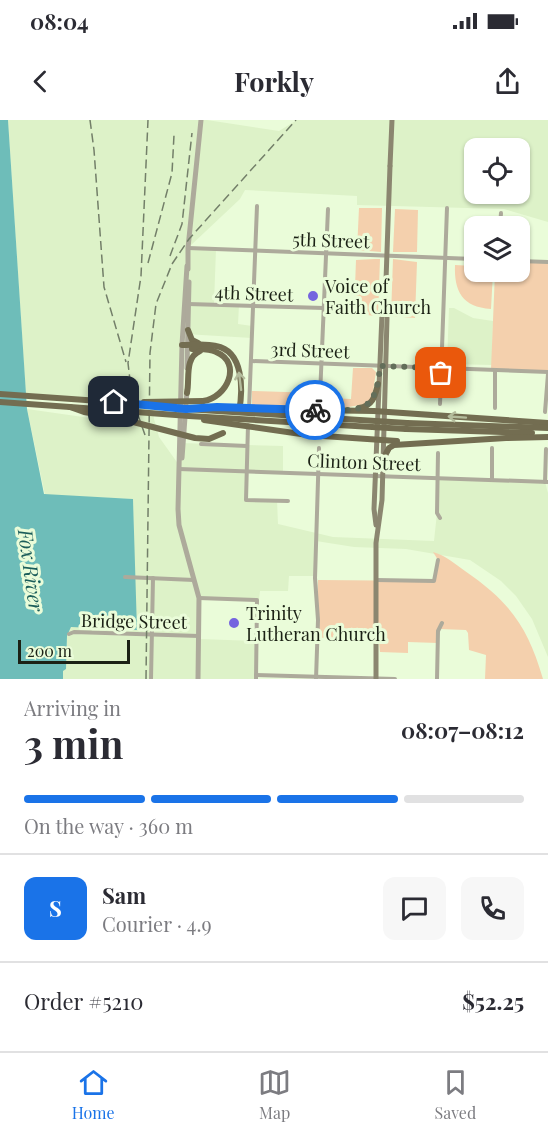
<!DOCTYPE html>
<meta charset="utf-8">
<style>
body{margin:0;font-family:"Playfair Display",serif;background:#f7f7f7;color:#2b2b33;height:100vh;display:flex;flex-direction:column;font-size:22px;white-space:nowrap}
*{box-sizing:border-box;margin:0}
p{font-size:20px;color:#7c7c81}
.icon{flex:none;width:33px;height:33px;fill:none;stroke:currentColor;stroke-width:2;stroke-linecap:round;stroke-linejoin:round}
.map{position:relative;height:559px;overflow:hidden}
.drawer{display:flex;flex-direction:column;background:#fff;flex:1}
.drawer>*{flex:none}
.buttons{position:absolute;left:464px;top:18px;display:grid;gap:12px}
.buttons a{display:grid;place-items:center;width:66px;height:66px;border-radius:12px;background:#fff;box-shadow:0 2px 4px #0004;font-size:30px}
.scale{position:absolute;left:18px;bottom:15px;width:112px;box-sizing:border-box;padding-left:6px;border:3px solid #1b2115;border-top:0;font-size:16px;line-height:21px;white-space:nowrap;color:#1b2115;-webkit-text-stroke:4px #eafcd9;paint-order:stroke}
.pin{position:absolute;display:grid;place-items:center;width:51px;height:51px;color:#fff;margin:-26px;border-radius:12px;box-shadow:0 3px 9px #0006}
.courier{position:absolute;display:grid;place-items:center;width:60px;height:60px;margin:-30px;border:4px solid #1a73e8;border-radius:50%;background:#fff;color:#222;box-shadow:0 2px 8px #0007}
.headline em{font-style:normal;font-weight:700}
.headline div{display:flex;flex-direction:column-reverse}
.headline{display:flex;align-items:center;justify-content:space-between;height:102px;padding:0 24px}
h1{font-size:39px;font-weight:700;line-height:45px}
.bar{display:grid;grid-template-columns:repeat(4,1fr);gap:9px 6px;align-content:center;height:72px;padding:0 24px}
.bar i{height:8px;border-radius:4px;background:#e1e1e2}
.bar .on{background:#1a73e8}
.bar p{grid-column:span 4}
.line{display:flex;align-items:center;gap:15px;padding:0 24px;border-top:2px solid #e1e1e2}
.line div{flex:1}
.round{display:grid;place-items:center;flex:none;width:63px;height:63px;border-radius:12px;background:#f7f7f7}
.status{display:flex;justify-content:space-between;align-items:center;height:42px;padding:0 30px;background:#fff;direction:ltr}
.status svg{height:16px;fill:currentColor}
header{display:flex;justify-content:space-between;align-items:center;height:78px;padding:0 24px;background:#fff;font-size:27px;font-weight:700}
.menu{display:flex;justify-content:space-around;align-items:center;height:84px;border-top:2px solid #e1e1e2;background:#fff;font-size:16px;color:#7c7c81}
.menu a{display:grid;justify-items:center;gap:3px}
.menu .on{color:#1a73e8}
.map>svg:first-child{display:block}
</style>
<div class="status"><b>08:04</b><svg viewBox="0 0 49 12"><path d="M0 12V9h3v3zM5 12V6h3v6zM10 12V3h3v9zM15 12V0h3v12zM26 1h20v11H26zM47 4h2v5h-2z"/></svg></div>
<header><svg class="icon" aria-label="back" viewBox="0 0 24 24"><path d="M15 5l-7 7 7 7"/></svg>Forkly<svg class="icon" aria-label="share" viewBox="0 0 24 24"><path d="M12 15V3M7 8l5-5 5 5M5 13v7h14v-7"/></svg></header>
<div class="map">
<svg width="548" height="559" viewBox="0 0 548 559">
<rect width="100%" height="100%" fill="#eafcd9"/>
<g fill="#ddf2c8" fill-rule="evenodd">
<path d="M8,0h199l72,11 18,-11h251v102l-44,-13 -147,-4v-9l-112,-6 -5,9 -52,49 28,1 -2,55 25,1 -1,19 14,2v12l-67,-4 -3,63 -30,5 2,17 5,18 20,28 1,-22 103,3v27l-37,-1v28h31l1,24 55,13 101,4 3,-28v-35l108,4 3,11v164l-16,-38 -16,-23 -15,-15 -31,-21 -64,-11 -52,-2 -38,-6 -1,35h-26l-1,15h-28l-1,9 -60,-2v41l57,2v38h-193v-9l3,-1 1,-33 4,-9 63,-85 -1,-43 -88,-4 -18,-86 112,16 -11,-23 -102,-6zM474,28h45v46h-45z"/>
<polygon points="449,188 454,188 473,198 493,201 492,245 447,244"/>
</g>
<g fill="#f4d0ad">
<polygon points="359,88 382,88 381,132 357,130"/>
<polygon points="395,89 418,90 417,132 393,132"/>
<polygon points="375,139 380,139 378,196 354,194 356,140"/>
<polygon points="393,139 417,142 415,198 391,196"/>
<polygon points="519,141 548,142 548,252 491,249 495,152 519,152"/>
<path d="M455,145l19,1v6h19l-2,37c-29,-2 -37,-18 -36,-44z"/>
<path d="M353,248h19l4,4 -3,19 -4,11c-23,11 -89,4 -117,4v-15h2l63,2 -1,6 4,2 5,-3 26,1z"/>
<path d="M433,432c12,3 22,12 32,19 45,31 63,56 78,108h-58l1,-24 -17,-5 -1,-17 -2,-3 -27,-1 -1,14 -30,-1v11l-28,-1 -1,-11h-32v-4l-31,1 2,-58 116,1 4,-21z"/>
</g>
<polygon fill="#6ebdb9" points="0,0 8,0 27,289 44,374 133,379 137,510 71,507 67,516 66,549 63,551 63,559 0,559"/>
<g fill="none" stroke-linecap="round" stroke-linejoin="round">
<g stroke="#adaa9b" stroke-width="4">
<polyline points="500,106 501,93"/>
<polyline points="188,128 474,139"/>
<polyline points="519,141 548,142"/>
<polyline points="188,184 324,188"/>
<polyline points="251,241 548,252"/>
<polyline points="320,276 328,89"/>
<polyline points="440,284 447,88"/>
<polyline points="495,288 495,250"/>
<polyline points="249,289 257,86"/>
<polyline points="545,292 548,254"/>
<polyline points="248,305 246,380 288,381"/>
<polyline points="201,324 247,326"/>
<polyline points="438,333 437,393 440,398"/>
<polyline points="179,349 548,362"/>
<polyline points="492,360 492,328"/>
<polyline points="545,362 546,329"/>
<polyline points="125,457 194,460"/>
<polyline points="376,460 434,461 438,440"/>
<polyline points="199,478 257,480 256,559"/>
<polyline points="69,514 74,512 199,516"/>
<polyline points="256,555 395,559"/>
<polyline points="151,559 153,458"/>
<polyline points="316,559 318,500 315,458 319,328"/>
<polyline points="437,559 438,511 442,503"/>
</g>
<g stroke="#adaa9b" stroke-width="5">
<polyline points="187,146 182,225 178,389 179,405 199,478 198,559"/>
<polyline points="188,149 188,128 201,0"/>
<polyline points="187,248 189,162"/>
<polyline points="182,338 187,270"/>
</g>
<g stroke="#8b8670" stroke-width="5">
<polyline points="390,46 392,0"/>
<polyline points="376,405 374,389 382,194 385,189"/>
<polyline points="376,559 376,423 382,380 387,198 385,189"/>
</g>
<g stroke="#736d51" stroke-width="6">
<polyline points="188,210 192,220 198,223"/>
<path d="M182,225c11,0 23,-2 34,1 28,5 27,44 23,66"/>
<path d="M192,229c8,0 17,-1 24,3 27,11 11,46 -13,49"/>
<path d="M187,273c3,-14 -3,-35 13,-42"/>
<polyline points="0,274 114,282"/>
<polyline points="0,282 70,287 84,292 114,297"/>
<path d="M359,288c14,-2 16,-12 19,-24"/>
<polyline points="309,290 374,291 548,303"/>
<polyline points="407,303 548,308"/>
<polyline points="406,309 532,313"/>
<polyline points="308,315 397,321"/>
<polyline points="383,339 389,328 394,325 506,318 548,317"/>
</g>
<g stroke="#737f69" stroke-width="1.5" stroke-dasharray="9 4.5" stroke-linecap="butt">
<polyline points="90,0 94,30 104,167 126,242"/>
<polyline points="170,136 182,104 192,13"/>
<polyline points="148,143 172,53 174,15"/>
<polyline points="145,315 132,278 128,243 141,156 148,0"/>
<polyline points="146,559 150,233 156,184 172,144 189,119 296,0"/>
</g>
<polyline stroke="#8b8670" stroke-width="5" points="385,189 390,46"/>
<g stroke="#736d51" stroke-width="6">
<polyline points="114,282 186,289 407,303"/>
<polyline points="144,282 203,281"/>
<polyline points="70,287 189,296 406,309"/>
<polyline points="220,287 309,290"/>
<polyline points="114,297 195,318 209,319 223,313"/>
<polyline points="204,300 308,315"/>
</g>
</g>
<defs><path id="oneway-shaft" d="M-6 0H5M1.5-3L5.5 0L1.5 3" fill="none" stroke-width="1.6" stroke-linecap="round" stroke-linejoin="round" transform="scale(1.5)"/></defs>
<g stroke="#b4bc9c">
<use href="#oneway-shaft" transform="translate(240 261) rotate(-97)"/>
<use href="#oneway-shaft" transform="translate(457 297) rotate(-176)"/>
</g>
<g fill="none" stroke-linecap="round" stroke-linejoin="round">
<path stroke="#636e5a" stroke-width="6" stroke-dasharray="0 10.8" d="M315,290c43,0 61,7 65,-44l61,2v5"/>
<polyline stroke="#1a73e8" stroke-width="8" points="114,282 186,289 217,287 315,290"/>
</g>
<g fill="#7564df" stroke="#eafcd9" stroke-width="2">
<circle cx="313" cy="176" r="6"/>
<circle cx="234" cy="503" r="6"/>
</g>
<g text-anchor="middle" dominant-baseline="central" stroke-width="6" stroke-linejoin="round" paint-order="stroke">
<g font-size="18" fill="#1b2115" stroke="#eafcd9">
<text transform="translate(331 120) rotate(2)">5th Street</text>
<text transform="translate(254 173) rotate(2)">4th Street</text>
<text transform="translate(310 230) rotate(2)">3rd Street</text>
<text transform="translate(364 342) rotate(2)">Clinton Street</text>
<text transform="translate(134 501) rotate(1)">Bridge Street</text>
</g>
<g font-size="18" fill="#1b2115" stroke="#eafcd9" text-anchor="start">
<text x="325" y="166">Voice of<tspan x="325" dy="21">Faith Church</tspan></text>
<text x="246" y="493">Trinity<tspan x="246" dy="21">Lutheran Church</tspan></text>
</g>
<g font-size="20" font-style="italic" fill="#1b5d5a" stroke="#eafcd9">
<text transform="translate(32 450) rotate(82)">Fox River</text>
</g>
</g>
</svg>
<div class="buttons">
<a><svg class="icon" aria-label="locate" viewBox="0 0 24 24"><circle cx="12" cy="12" r="6"/><path d="M12 2v4M12 18v4M2 12h4M18 12h4"/></svg></a>
<a><svg class="icon" aria-label="layers" viewBox="0 0 24 24"><path d="M12 4l9 5-9 5-9-5zM3 14l9 5 9-5"/></svg></a>
</div>
<div class="scale">200 m</div>
<div class="pin" style="left:441px;top:253px;background:#ea580c"><svg class="icon" aria-label="bag" viewBox="0 0 24 24"><path d="M5 8h14l-1 12H6zM9 8a3 3 0 0 1 6 0"/></svg></div>
<div class="pin" style="left:114px;top:282px;background:#1f2937"><svg class="icon" aria-label="home" viewBox="0 0 24 24"><path d="M3 11l9-7 9 7M6 9v11h12V9"/></svg></div>
<div class="courier" style="left:315px;top:290px"><svg class="icon" aria-label="bike" viewBox="0 0 24 24"><circle cx="6" cy="16" r="4"/><circle cx="18" cy="16" r="4"/><path d="M6 16l4-8h5l3 8M10 8l3 8H6M13 5h3"/></svg></div>
</div>
<section class="drawer">
<div class="headline"><div><h1>3 min</h1><p>Arriving in</p></div><em>08:07–08:12</em></div>
<div class="bar"><i class="on"></i><i class="on"></i><i class="on"></i><i></i><p>On the way · 360 m</p></div>
<div class="line" style="height:108px"><b class="round" style="background:#1a73e8;color:#fff">S</b><div><b>Sam</b><p>Courier · 4.9</p></div><a class="round"><svg class="icon" aria-label="chat" viewBox="0 0 24 24"><path d="M4 5h16v11H9l-5 4z"/></svg></a><a class="round"><svg class="icon" aria-label="phone" viewBox="0 0 24 24"><path d="M5 4h4l2 5-3 2q2 4 5 5l2-3 5 2v4C11 20 4 13 5 4z"/></svg></a></div>
<div class="line" style="height:78px"><div>Order #5210</div><b>$52.25</b></div>
</section>
<nav class="menu">
<a class="on"><svg class="icon" aria-label="home" viewBox="0 0 24 24"><path d="M3 11l9-7 9 7M6 9v11h12V9"/></svg>Home</a>
<a><svg class="icon" aria-label="map" viewBox="0 0 24 24"><path d="M3 6l6-2 6 2 6-2v14l-6 2-6-2-6 2zM9 4v14M15 6v14"/></svg>Map</a>
<a><svg class="icon" aria-label="saved" viewBox="0 0 24 24"><path d="M7 4h10v16l-5-4-5 4z"/></svg>Saved</a>
</nav>
